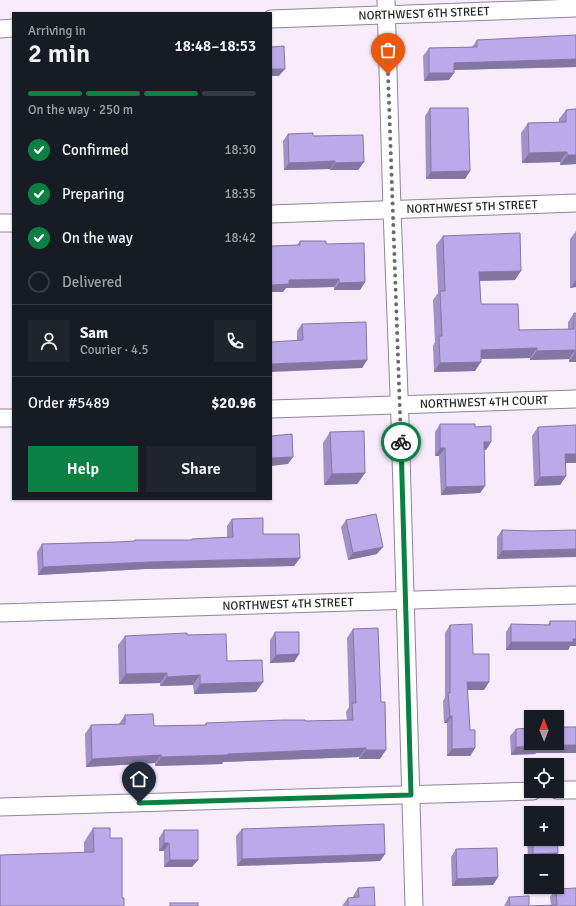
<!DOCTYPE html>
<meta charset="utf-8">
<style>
body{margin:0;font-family:Signika,sans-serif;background:#20242c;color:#f1f3f6;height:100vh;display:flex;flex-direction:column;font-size:15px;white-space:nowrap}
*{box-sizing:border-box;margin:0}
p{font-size:13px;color:#9ea1a6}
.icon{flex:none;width:22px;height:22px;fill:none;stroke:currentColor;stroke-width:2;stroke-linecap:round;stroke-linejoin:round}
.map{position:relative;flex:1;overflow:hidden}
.details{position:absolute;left:12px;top:12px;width:260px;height:488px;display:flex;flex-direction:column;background:#171b24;border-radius:0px;box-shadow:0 1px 3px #0004}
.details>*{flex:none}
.needle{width:26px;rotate:359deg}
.buttons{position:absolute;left:524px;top:710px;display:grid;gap:8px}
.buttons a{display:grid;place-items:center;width:40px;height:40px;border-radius:0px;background:#171b24;box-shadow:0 1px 3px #0004;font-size:20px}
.pin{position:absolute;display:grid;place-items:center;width:34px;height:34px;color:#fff;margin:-41px -17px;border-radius:50% 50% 50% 0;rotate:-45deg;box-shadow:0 0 4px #0007}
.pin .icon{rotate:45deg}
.courier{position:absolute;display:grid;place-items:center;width:40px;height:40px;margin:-20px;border:3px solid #0b8043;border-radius:50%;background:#fff;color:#222;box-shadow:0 1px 5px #0007}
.overview em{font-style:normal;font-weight:600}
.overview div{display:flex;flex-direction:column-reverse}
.overview{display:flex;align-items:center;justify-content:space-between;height:68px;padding:0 16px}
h1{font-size:26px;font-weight:600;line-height:30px}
.bar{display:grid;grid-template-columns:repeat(4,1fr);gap:6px 4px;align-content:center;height:48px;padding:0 16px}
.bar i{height:5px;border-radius:3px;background:#363941}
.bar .active{background:#0b8043}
.bar p{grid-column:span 4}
.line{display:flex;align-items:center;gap:10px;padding:0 16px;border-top:1px solid #363941}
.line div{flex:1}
.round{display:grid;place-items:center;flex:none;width:42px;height:42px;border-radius:0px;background:#20242c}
ol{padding:0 16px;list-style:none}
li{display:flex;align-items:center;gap:12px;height:44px}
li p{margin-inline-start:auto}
li .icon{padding:4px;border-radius:50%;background:#0b8043;color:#fff;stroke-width:4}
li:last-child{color:#9ea1a6}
li i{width:22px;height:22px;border:2px solid #363941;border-radius:50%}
.button{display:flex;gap:8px;margin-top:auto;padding:8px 16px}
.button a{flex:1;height:46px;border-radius:0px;background:#0b8043;color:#fff;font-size:16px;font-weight:600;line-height:46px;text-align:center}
.button a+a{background:#20242c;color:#f1f3f6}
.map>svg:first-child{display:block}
</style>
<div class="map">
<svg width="576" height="906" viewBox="0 0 576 906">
<rect width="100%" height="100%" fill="#f7ebfc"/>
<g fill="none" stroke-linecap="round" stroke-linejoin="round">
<defs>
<g id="minor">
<polyline points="386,0 392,210 400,421 414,906"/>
<path id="s1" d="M271,19l305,-11"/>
<polyline points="0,29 13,28"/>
<path id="s2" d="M271,214l305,-11"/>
<polyline points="0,223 13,223"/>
<path id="s3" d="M271,409l305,-10"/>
<polyline points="0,418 13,418"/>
<path id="s4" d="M0,613l576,-18"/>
<polyline points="557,790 576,790"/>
<polyline points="0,807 533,791"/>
</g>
</defs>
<use href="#minor" stroke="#928498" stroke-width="19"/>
<use href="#minor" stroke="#fff" stroke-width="17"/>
</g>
<g fill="#a191c8">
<polygon points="477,40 576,67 454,70 449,80 424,81 423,56 429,48 472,47"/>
<polygon points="430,108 470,171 465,179 426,179 425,116"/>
<polygon points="576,109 576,164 560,165 560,162 522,163 521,133 528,123 559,122 559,119 566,110"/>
<polygon points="288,134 313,136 364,162 358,170 330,170 330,169 284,170 283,141"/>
<polygon points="576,231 576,287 570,288 570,239"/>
<polygon points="443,236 515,280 480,281 481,304 519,330 568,329 568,322 574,313 576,313 576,362 569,362 569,359 530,360 530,358 481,359 475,371 434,372 433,346 435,342 433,300 438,293 436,245"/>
<polygon points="300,241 326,244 365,282 360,290 334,290 334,287 286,288 283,292 297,245"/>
<polygon points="302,324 367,360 362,368 297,341 297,331"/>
<polygon points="440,424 475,427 491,442 486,450 484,450 485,486 480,493 441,495 439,456 435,456 435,432"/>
<polygon points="538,427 576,463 566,463 566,476 560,485 534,486 532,436"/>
<polygon points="330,432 365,473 357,484 324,485 323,443"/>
<polygon points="232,519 263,534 300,558 294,566 145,569 38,575 37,552 42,544 116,542 134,542 135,540 191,540 192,539 227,537 227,526"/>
<polygon points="346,520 377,554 348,560 341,527"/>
<polygon points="502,530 532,531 497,559 497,537"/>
<polygon points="550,621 576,621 576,646 570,646 568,650 506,650 506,632 511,624 548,625"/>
<polygon points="450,625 473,654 489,682 484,690 467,690 470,730 475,748 470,756 447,756 447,723 444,723 443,701 445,698 445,633"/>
<polygon points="353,629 380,759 359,759 359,757 223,762 222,764 155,766 155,763 86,767 85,734 91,725 119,724 125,715 154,726 205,725 206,723 347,720 346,712 349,707 347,638"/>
<polygon points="275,632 299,654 294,662 270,663 270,640"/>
<polygon points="187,635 227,661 256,692 194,694 193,685 160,686 160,683 119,684 118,645 125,636"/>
<polygon points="516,729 536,753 535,754 511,755 510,736"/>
<polygon points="531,826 531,839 557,839 558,853 552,860 528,861 527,833"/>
<polygon points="93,828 110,838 122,898 84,852 84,842"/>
<polygon points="242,829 385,854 380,861 237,866 236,836"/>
<polygon points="164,830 198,860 192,867 164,867 164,851 159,851 159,838"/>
<polygon points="456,849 498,877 493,885 452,886 451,857"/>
<polygon points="358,888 375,906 342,906 348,898 352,898"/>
<polygon points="556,889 576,906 551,905 550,897"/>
<polygon points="509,897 529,906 504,906"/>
</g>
<g fill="#8376a3">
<polygon points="576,59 576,67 449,70 454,63"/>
<polygon points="271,69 285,69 279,76 271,76"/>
<polygon points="429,73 454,73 449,80 424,81"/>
<polygon points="567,152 560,162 522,163 529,153"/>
<polygon points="567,155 576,155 576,164 560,165"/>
<polygon points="335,161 330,169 284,170 289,163"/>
<polygon points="364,162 358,170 330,170 335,163"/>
<polygon points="470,171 465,179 426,179 431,172"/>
<polygon points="521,271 515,280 473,281 479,272"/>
<polygon points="339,279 334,287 286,288 283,292 271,292 271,285 289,280"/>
<polygon points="576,280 576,287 570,288"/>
<polygon points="365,282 360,290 334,290 339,283"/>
<polygon points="537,348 530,358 474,359 481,350"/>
<polygon points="575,350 569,359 530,360 537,351"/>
<polygon points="575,353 576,353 576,362 569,362"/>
<polygon points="367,360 362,368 271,372 271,364"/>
<polygon points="481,362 475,371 434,372 440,363"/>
<polygon points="484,442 491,442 486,450 479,450"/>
<polygon points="440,448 445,448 439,456 435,456"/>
<polygon points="565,454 576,454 576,463 559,463"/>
<polygon points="293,457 288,464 271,466 271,458"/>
<polygon points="365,473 357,484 324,485 332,474"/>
<polygon points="566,476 560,485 534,486 540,477"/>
<polygon points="485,486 480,493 441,495 446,487"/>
<polygon points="383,547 377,554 348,560 353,553"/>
<polygon points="576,549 576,557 497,559 502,551"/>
<polygon points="300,558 294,566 145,569 38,575 43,567 150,562"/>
<polygon points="576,639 576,646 570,646 568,650 506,650 511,642"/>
<polygon points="299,654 294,662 270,663 276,655"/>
<polygon points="167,673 160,683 119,684 126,674"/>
<polygon points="200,675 193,685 160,686 167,677"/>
<polygon points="263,682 256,692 194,694 200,684"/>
<polygon points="467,682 489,682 484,690 461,690"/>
<polygon points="450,716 452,716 447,723 444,723"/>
<polygon points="540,745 576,745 576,753 536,753 535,754 511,755 516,747"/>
<polygon points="366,748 359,757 223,762 222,764 155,766 161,757"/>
<polygon points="475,748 470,756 447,756 452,749"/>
<polygon points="366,750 386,750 380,759 359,759"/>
<polygon points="161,755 155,763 86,767 92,759"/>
<polygon points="164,843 169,843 164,851 159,851"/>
<polygon points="558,853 552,860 528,861 533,854"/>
<polygon points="385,854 380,861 237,866 242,859"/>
<polygon points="170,860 198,860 192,867 164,867"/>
<polygon points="498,877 493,885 452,886 457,879"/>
</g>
<g fill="#bba9e9" stroke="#8376a3">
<polygon points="576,35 576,59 454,63 454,73 429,73 429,48 477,47 477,40"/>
<polygon points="284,46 285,69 271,69 271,47"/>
<polygon points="430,108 468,108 470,171 431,172"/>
<polygon points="576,109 576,155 567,155 567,152 529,153 528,123 566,122 566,110"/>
<polygon points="313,133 313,136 363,135 364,162 335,163 335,161 289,163 288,134"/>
<polygon points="520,233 521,271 479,272 481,304 518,304 519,330 574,329 574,313 576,313 576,353 575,353 575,350 537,351 537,348 481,350 481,362 440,363 439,336 442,336 440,291 445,291 443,236"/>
<polygon points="300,241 326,241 326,244 364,243 365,282 339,283 339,279 289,280 289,284 271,285 271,246 300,245"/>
<polygon points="366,322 367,360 271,364 271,342 303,340 302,324"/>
<polygon points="440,424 475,424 475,427 491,426 491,442 484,442 485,486 446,487 445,448 440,448"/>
<polygon points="576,425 576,454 565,454 566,476 540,477 538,427"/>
<polygon points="364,431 365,473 332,474 330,432"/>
<polygon points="292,434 293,457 271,458 271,436"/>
<polygon points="376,514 383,547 353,553 346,520"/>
<polygon points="263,518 263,534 299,534 300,558 150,562 43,567 42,544 116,542 135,541 135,540 192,540 192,539 233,537 232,519"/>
<polygon points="502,530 532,531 576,530 576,549 502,551"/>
<polygon points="550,621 576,621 576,639 573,639 573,642 511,642 511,624 550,625"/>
<polygon points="472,624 473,654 489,654 489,682 467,682 470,730 475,730 475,748 452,749 452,716 450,716 448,693 450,693 450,625"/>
<polygon points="378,628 381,702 385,702 386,750 366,750 366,748 228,754 228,755 161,757 161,755 92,759 91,725 125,724 125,715 153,714 154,726 206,725 206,723 284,720 305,720 305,721 353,720 352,703 356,703 353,629"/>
<polygon points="275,632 299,632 299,654 276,655"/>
<polygon points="187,633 187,635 226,634 227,661 262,660 263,682 200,684 200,675 167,677 167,673 126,674 125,636"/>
<polygon points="557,727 576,727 576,745 540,745 540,746 516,747 516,729 531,728 531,743 557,743"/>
<polygon points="384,824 385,854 242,859 242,829"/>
<polygon points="93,828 110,828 110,838 122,838 122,898 124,898 124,906 0,906 0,855 94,852"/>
<polygon points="164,830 198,830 198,860 170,860 169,843 164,843"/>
<polygon points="557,831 558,853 533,854 533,839 557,839"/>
<polygon points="497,848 498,877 457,879 456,849"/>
<polygon points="374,887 375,906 348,906 348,898 359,897 358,888"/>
<polygon points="576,888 576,906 530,906 557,905 556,889"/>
<polygon points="529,896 529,906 510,906 509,897"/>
<rect x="170" y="903" width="28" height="3"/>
</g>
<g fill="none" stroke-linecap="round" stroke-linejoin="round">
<polyline stroke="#6e6672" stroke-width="4" stroke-dasharray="0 7.2" points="388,74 401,442"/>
<polyline stroke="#0b8043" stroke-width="5" points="139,803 411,795 401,442"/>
</g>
<g text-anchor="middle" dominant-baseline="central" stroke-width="3" stroke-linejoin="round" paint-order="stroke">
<g font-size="12" fill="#251f27" stroke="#fff">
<text stroke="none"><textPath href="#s1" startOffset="153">NORTHWEST 6TH STREET</textPath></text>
<text stroke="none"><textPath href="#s2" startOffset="201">NORTHWEST 5TH STREET</textPath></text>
<text stroke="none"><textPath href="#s3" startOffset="213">NORTHWEST 4TH COURT</textPath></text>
<text stroke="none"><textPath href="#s4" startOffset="288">NORTHWEST 4TH STREET</textPath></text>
</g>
</g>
</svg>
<div class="buttons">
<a><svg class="needle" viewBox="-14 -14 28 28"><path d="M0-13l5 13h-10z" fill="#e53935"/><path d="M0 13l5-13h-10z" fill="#9ea1a6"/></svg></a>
<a><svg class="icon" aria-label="locate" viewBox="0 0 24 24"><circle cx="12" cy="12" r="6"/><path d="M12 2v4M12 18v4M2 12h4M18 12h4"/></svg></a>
<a>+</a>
<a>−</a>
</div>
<div class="pin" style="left:388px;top:74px;background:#ea580c"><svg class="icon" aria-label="bag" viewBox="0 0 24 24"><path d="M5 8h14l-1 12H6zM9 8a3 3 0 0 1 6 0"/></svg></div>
<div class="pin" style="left:139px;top:803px;background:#1f2937"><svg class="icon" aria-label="home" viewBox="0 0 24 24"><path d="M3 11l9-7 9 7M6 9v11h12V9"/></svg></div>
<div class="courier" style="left:401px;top:442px"><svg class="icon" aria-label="bike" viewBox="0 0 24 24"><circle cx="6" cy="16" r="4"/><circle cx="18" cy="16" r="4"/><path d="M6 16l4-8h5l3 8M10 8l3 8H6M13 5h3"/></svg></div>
<section class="details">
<div class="overview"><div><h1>2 min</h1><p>Arriving in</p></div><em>18:48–18:53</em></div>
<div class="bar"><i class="active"></i><i class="active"></i><i class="active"></i><i></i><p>On the way · 250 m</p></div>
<ol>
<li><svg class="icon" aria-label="check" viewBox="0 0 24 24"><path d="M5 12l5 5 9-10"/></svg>Confirmed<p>18:30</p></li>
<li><svg class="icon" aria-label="check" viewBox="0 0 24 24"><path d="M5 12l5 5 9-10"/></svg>Preparing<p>18:35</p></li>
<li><svg class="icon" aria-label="check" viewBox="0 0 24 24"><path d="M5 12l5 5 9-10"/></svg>On the way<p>18:42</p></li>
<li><i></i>Delivered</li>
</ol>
<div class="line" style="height:72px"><a class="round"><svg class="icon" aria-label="person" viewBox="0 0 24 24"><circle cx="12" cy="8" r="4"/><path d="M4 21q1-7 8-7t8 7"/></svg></a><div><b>Sam</b><p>Courier · 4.5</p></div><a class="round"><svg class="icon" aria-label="phone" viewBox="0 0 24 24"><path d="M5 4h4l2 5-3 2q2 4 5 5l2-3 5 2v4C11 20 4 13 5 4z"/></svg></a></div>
<div class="line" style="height:52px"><div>Order #5489</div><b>$20.96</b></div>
<div class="button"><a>Help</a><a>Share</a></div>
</section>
</div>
